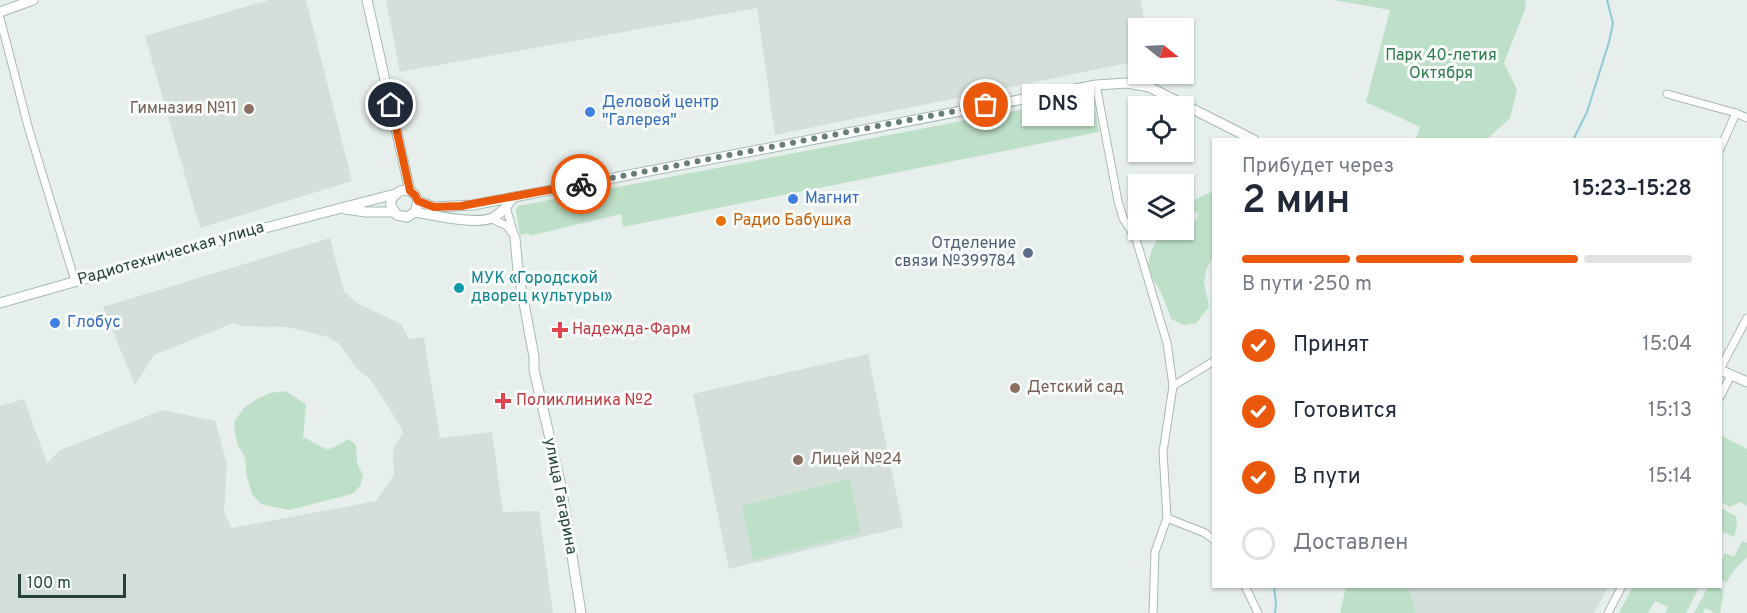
<!DOCTYPE html>
<html lang="ru">
<meta charset="utf-8">
<style>
body{margin:0;font-family:Overpass,sans-serif;background:#f2f2f3;color:#1f2937;height:100vh;display:flex;flex-direction:column;font-size:22px;white-space:nowrap}
*{box-sizing:border-box;margin:0}
p{font-size:20px;color:#747a83}
.icon{flex:none;width:33px;height:33px;fill:none;stroke:currentColor;stroke-width:2;stroke-linecap:round;stroke-linejoin:round}
.map{position:relative;flex:1;overflow:hidden}
.sheet{position:absolute;left:1212px;top:138px;width:510px;height:450px;display:flex;flex-direction:column;background:#fff;border-radius:0px;box-shadow:0 2px 4px #0004}
.sheet>*{flex:none}
.needle{width:39px;rotate:108deg}
.buttons{position:absolute;left:1128px;top:18px;display:grid;gap:12px}
.buttons a{display:grid;place-items:center;width:66px;height:66px;border-radius:0px;background:#fff;box-shadow:0 2px 4px #0004;font-size:30px}
.scale{position:absolute;left:18px;bottom:15px;width:108px;box-sizing:border-box;padding-left:6px;border:3px solid #24423a;border-top:0;font-size:16px;line-height:21px;white-space:nowrap;color:#24423a;-webkit-text-stroke:4px #f7fbf9;paint-order:stroke}
.pin{position:absolute;display:grid;place-items:center;width:51px;height:51px;color:#fff;margin:-26px;border:3px solid #fff;border-radius:50%;box-shadow:0 2px 6px #0007}
.courier{position:absolute;display:grid;place-items:center;width:60px;height:60px;margin:-30px;border:4px solid #ea580c;border-radius:50%;background:#fff;color:#222;box-shadow:0 2px 8px #0007}
.bubble{position:absolute;height:42px;border-radius:0px;background:#fff;box-shadow:0 2px 4px #0004;font-size:20px;font-weight:600;line-height:42px;text-align:center}
.head em{font-style:normal;font-weight:600}
.head div{display:flex;flex-direction:column-reverse}
.head{display:flex;align-items:center;justify-content:space-between;height:102px;padding:0 30px}
h1{font-size:39px;font-weight:600;line-height:45px}
.bar{display:grid;grid-template-columns:repeat(4,1fr);gap:9px 6px;align-content:center;height:72px;padding:0 30px}
.bar i{height:8px;border-radius:4px;background:#e0e1e3}
.bar .on{background:#ea580c}
.bar p{grid-column:span 4}
ol{padding:0 30px;list-style:none}
li{display:flex;align-items:center;gap:18px;height:66px}
li p{margin-inline-start:auto}
li .icon{padding:6px;border-radius:50%;background:#ea580c;color:#fff;stroke-width:4}
li:last-child{color:#747a83}
li i{width:33px;height:33px;border:3px solid #e0e1e3;border-radius:50%}
.map>svg:first-child{display:block}
</style>
<div class="map">
<svg width="1747" height="613" viewBox="0 0 1747 613">
<rect width="100%" height="100%" fill="#e6efeb"/>
<g fill="#d4dfda">
<polygon points="269,0 306,0 352,181 200,228 145,36"/>
<polygon points="386,0 1141,0 1145,28 1138,28 1138,61 775,135 757,8 400,72"/>
<polygon points="330,238 344,292 359,304 401,324 409,339 424,337 440,438 492,432 503,512 539,511 553,613 0,613 0,406 24,399 47,463 60,450 163,410 215,421 227,464 224,513 232,528 376,501 394,475 393,450 403,433 401,427 370,379 357,369 339,344 329,337 287,327 242,326 233,323 154,355 135,385 103,307"/>
<polygon points="868,354 903,527 729,569 693,394"/>
<polygon points="1408,587 1608,587 1594,613 1416,613"/>
</g>
<g fill="#bfe0c8">
<polygon points="1334,0 1525,0 1526,7 1504,63 1517,90 1510,118 1487,139 1416,139 1420,127 1366,102 1390,10"/>
<polygon points="1093,96 1099,132 623,227 621,214 529,236 529,233 520,235 516,210 518,206"/>
<path d="M1213,191v66l-7,13 -2,12 5,25 -13,16 -12,2 -13,-6c-3,-9 -6,-18 -10,-26 -4,-8 -12,-17 -13,-25 0,-6 2,-12 4,-18 13,-33 36,-9 47,-36l-8,-4 5,-11z"/>
<polygon points="285,391 306,404 303,437 328,450 349,439 356,445 357,462 363,476 360,486 352,494 289,510 261,504 252,494 247,477 245,458 238,445 235,433 234,422 244,408 257,399 270,393"/>
<polygon points="1720,435 1747,449 1747,506 1740,502 1730,507 1721,502"/>
<polygon points="850,479 861,533 753,560 742,506"/>
<polygon points="1721,508 1736,516 1737,527 1734,537 1721,531"/>
<polygon points="1742,541 1747,543 1747,557 1734,570 1726,583 1721,579 1721,562 1725,553 1734,557"/>
<polygon points="1633,586 1699,586 1699,587 1686,613 1665,613 1668,607 1655,601 1648,613 1619,613"/>
<polygon points="1346,587 1408,587 1416,613 1340,613"/>
<polygon points="1708,587 1718,587 1724,590 1720,613 1715,613 1705,608 1703,613 1694,613"/>
</g>
<g fill="none" stroke-linecap="round" stroke-linejoin="round">
<g stroke="#8ec9d4" stroke-width="2">
<polyline points="1573,140 1587,112 1609,42 1613,23 1607,0"/>
<polyline points="1274,586 1276,603 1275,613"/>
</g>
<defs>
<g id="street">
<polyline points="0,18 29,130 75,281"/>
<polyline points="1096,85 1118,201 1123,218 1136,239 1167,343 1173,386 1163,452 1167,518 1155,552 1153,613"/>
<polyline points="1667,94 1736,113 1747,118"/>
<polyline points="1720,149 1736,113"/>
<polyline points="506,207 515,238"/>
<polyline points="492,219 507,226 512,233"/>
<polyline points="1720,369 1747,318"/>
<polyline points="1173,386 1214,361"/>
<polyline points="1720,397 1731,375"/>
<polyline points="1167,518 1205,533 1214,540"/>
<polyline points="1245,586 1258,613"/>
<polyline points="1608,613 1622,586"/>
</g>
<g id="secondary">
<polyline points="367,0 410,191"/>
<polyline points="0,12 33,0"/>
<path d="M418,201l-3,11 -8,5 -10,-2 -6,-9v-7l9,-8c9,-2 15,1 18,10l16,6 39,-2 623,-120 31,-2 22,4 105,53"/>
<polyline points="345,209 366,212 394,212"/>
<path d="M415,212c17,3 64,14 79,5 8,-4 14,-12 19,-20"/>
<polyline points="515,238 518,271 534,357 534,370 561,486 581,613"/>
<polyline points="0,303 246,233 395,194"/>
<polyline points="1720,370 1747,382"/>
</g>
</defs>
<use href="#street" stroke="#a8b8b2" stroke-width="9"/>
<use href="#secondary" stroke="#a4bbb3" stroke-width="11"/>
<use href="#street" stroke="#fff" stroke-width="7"/>
<use href="#secondary" stroke="#fff" stroke-width="9"/>
</g>
<g fill="none" stroke-linecap="round" stroke-linejoin="round">
<polyline stroke="#687f78" stroke-width="6" stroke-dasharray="0 10.8" points="581,184 986,105"/>
<polyline stroke="#ea580c" stroke-width="8" points="391,105 410,191 415,195 418,201 434,207 461,206 581,184"/>
</g>
<g fill="#8d6e63" stroke="#f7fbf9" stroke-width="2">
<circle cx="249" cy="109" r="6"/>
<circle cx="1015" cy="388" r="6"/>
<circle cx="798" cy="460" r="6"/>
</g>
<g fill="#3f7fe0" stroke="#f7fbf9" stroke-width="2">
<circle cx="590" cy="112" r="6"/>
<circle cx="793" cy="199" r="6"/>
<circle cx="55" cy="323" r="6"/>
</g>
<circle fill="#e8710a" stroke="#f7fbf9" stroke-width="2" cx="721" cy="221" r="6"/>
<circle fill="#5c6f8a" stroke="#f7fbf9" stroke-width="2" cx="1028" cy="253" r="6"/>
<circle fill="#0f9aa8" stroke="#f7fbf9" stroke-width="2" cx="459" cy="288" r="6"/>
<g fill="#e0444e" stroke="#f7fbf9" stroke-width="2">
<path d="M557 321h6v6h6v6h-6v6h-6v-6h-6v-6h6z"/>
<path d="M500 392h6v6h6v6h-6v6h-6v-6h-6v-6h6z"/>
</g>
<g text-anchor="middle" dominant-baseline="central" stroke-width="6" stroke-linejoin="round" paint-order="stroke">
<g font-size="16" fill="#2d7a4b" stroke="#f7fbf9">
<text x="1441" y="56">Парк 40-летия<tspan x="1441" dy="18">Октября</tspan></text>
</g>
<g font-size="16" fill="#366cbe" stroke="#f7fbf9" text-anchor="start">
<text x="602" y="103">Деловой центр<tspan x="602" dy="18">"Галерея"</tspan></text>
<text x="805" y="199">Магнит</text>
<text x="67" y="323">Глобус</text>
</g>
<g font-size="16" fill="#785e54" stroke="#f7fbf9" text-anchor="start">
<text x="237" y="109" text-anchor="end">Гимназия №11</text>
<text x="1027" y="388">Детский сад</text>
<text x="810" y="460">Лицей №24</text>
</g>
<g font-size="16" fill="#c56008" stroke="#f7fbf9" text-anchor="start">
<text x="733" y="221">Радио Бабушка</text>
</g>
<g font-size="16" fill="#4e5e75" stroke="#f7fbf9" text-anchor="end">
<text x="1016" y="244">Отделение<tspan x="1016" dy="18">связи №399784</tspan></text>
</g>
<g font-size="16" fill="#24423a" stroke="#f7fbf9">
<text transform="translate(171 254) rotate(-16)">Радиотехническая улица</text>
<text transform="translate(560 496) rotate(79)">улица Гагарина</text>
</g>
<g font-size="16" fill="#0d838f" stroke="#f7fbf9" text-anchor="start">
<text x="471" y="279">МУК «Городской<tspan x="471" dy="18">дворец культуры»</tspan></text>
</g>
<g font-size="16" fill="#be3a42" stroke="#f7fbf9" text-anchor="start">
<text x="572" y="330">Надежда-Фарм</text>
<text x="516" y="401">Поликлиника №2</text>
</g>
</g>
</svg>
<div class="buttons">
<a><svg class="needle" viewBox="-14 -14 28 28"><path d="M0-13l5 13h-10z" fill="#e53935"/><path d="M0 13l5-13h-10z" fill="#747a83"/></svg></a>
<a><svg class="icon" aria-label="locate" viewBox="0 0 24 24"><circle cx="12" cy="12" r="6"/><path d="M12 2v4M12 18v4M2 12h4M18 12h4"/></svg></a>
<a><svg class="icon" aria-label="layers" viewBox="0 0 24 24"><path d="M12 4l9 5-9 5-9-5zM3 14l9 5 9-5"/></svg></a>
</div>
<div class="scale">100 m</div>
<div class="pin" style="left:986px;top:105px;background:#ea580c"><svg class="icon" aria-label="bag" viewBox="0 0 24 24"><path d="M5 8h14l-1 12H6zM9 8a3 3 0 0 1 6 0"/></svg></div>
<div class="pin" style="left:391px;top:105px;background:#1f2937"><svg class="icon" aria-label="home" viewBox="0 0 24 24"><path d="M3 11l9-7 9 7M6 9v11h12V9"/></svg></div>
<div class="courier" style="left:581px;top:184px"><svg class="icon" aria-label="bike" viewBox="0 0 24 24"><circle cx="6" cy="16" r="4"/><circle cx="18" cy="16" r="4"/><path d="M6 16l4-8h5l3 8M10 8l3 8H6M13 5h3"/></svg></div>
<div class="bubble" style="left:1022px;top:84px;width:72px">DNS</div>
<section class="sheet">
<div class="head"><div><h1>2 мин</h1><p>Прибудет через</p></div><em>15:23–15:28</em></div>
<div class="bar"><i class="on"></i><i class="on"></i><i class="on"></i><i></i><p>В пути · 250 m</p></div>
<ol>
<li><svg class="icon" aria-label="check" viewBox="0 0 24 24"><path d="M5 12l5 5 9-10"/></svg>Принят<p>15:04</p></li>
<li><svg class="icon" aria-label="check" viewBox="0 0 24 24"><path d="M5 12l5 5 9-10"/></svg>Готовится<p>15:13</p></li>
<li><svg class="icon" aria-label="check" viewBox="0 0 24 24"><path d="M5 12l5 5 9-10"/></svg>В пути<p>15:14</p></li>
<li><i></i>Доставлен</li>
</ol>
</section>
</div>
